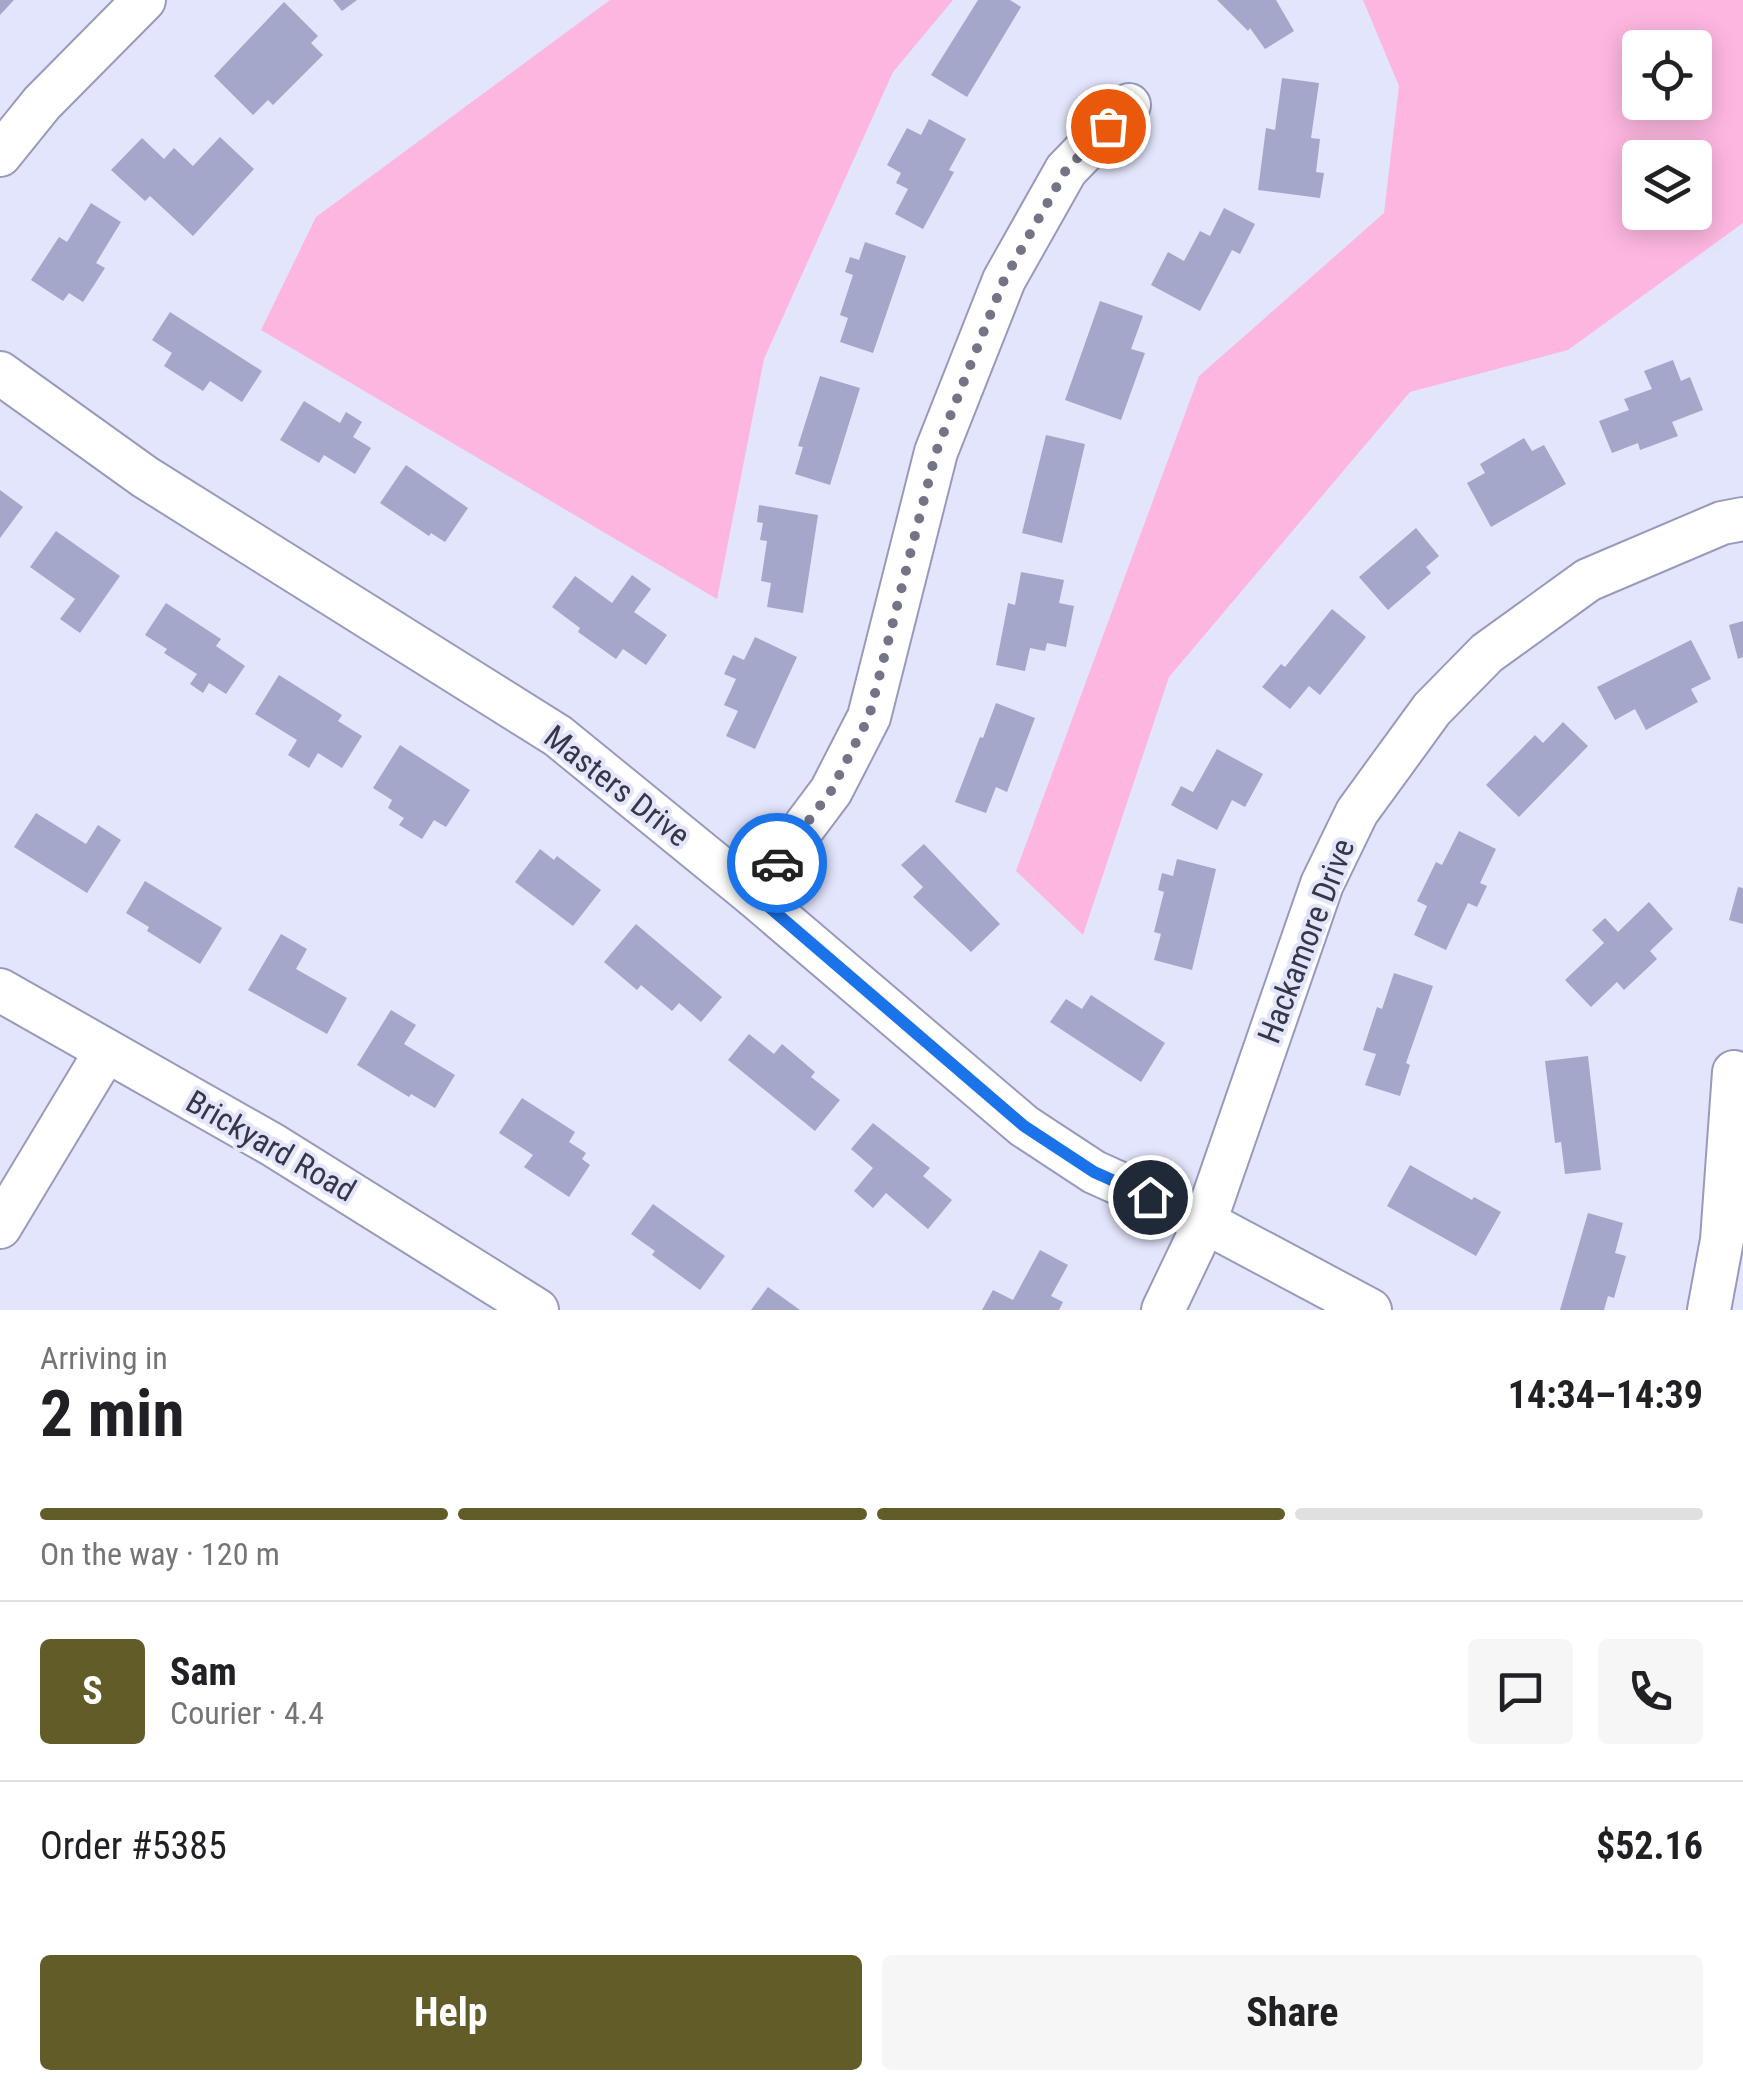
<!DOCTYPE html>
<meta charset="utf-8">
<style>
body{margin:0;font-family:"Roboto Condensed",sans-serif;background:#f6f6f6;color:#202124;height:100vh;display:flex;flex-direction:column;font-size:38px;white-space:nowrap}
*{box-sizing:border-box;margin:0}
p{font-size:32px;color:#757577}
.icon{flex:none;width:55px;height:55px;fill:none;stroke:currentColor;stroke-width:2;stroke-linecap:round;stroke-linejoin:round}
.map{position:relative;height:1310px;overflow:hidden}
.side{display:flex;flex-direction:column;background:#fff;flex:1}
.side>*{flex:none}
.tools{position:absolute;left:1622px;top:30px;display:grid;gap:20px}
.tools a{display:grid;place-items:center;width:90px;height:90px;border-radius:10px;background:#fff;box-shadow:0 5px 25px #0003;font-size:50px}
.pin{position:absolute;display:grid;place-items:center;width:85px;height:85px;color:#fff;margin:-42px;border:5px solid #fff;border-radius:50%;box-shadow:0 2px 10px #0007}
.courier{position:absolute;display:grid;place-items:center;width:100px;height:100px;margin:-50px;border:8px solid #1a73e8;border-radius:50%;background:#fff;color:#222;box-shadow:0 2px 12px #0007}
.summary em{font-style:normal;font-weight:700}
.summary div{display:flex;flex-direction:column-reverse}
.summary{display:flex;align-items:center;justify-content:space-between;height:170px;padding:0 40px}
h1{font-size:65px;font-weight:700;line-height:75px}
.bar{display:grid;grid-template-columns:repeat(4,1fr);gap:15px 10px;align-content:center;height:120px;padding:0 40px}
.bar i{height:12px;border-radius:8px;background:#e0e0e0}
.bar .active{background:#625c29}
.bar p{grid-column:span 4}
.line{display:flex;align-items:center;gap:25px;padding:0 40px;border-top:2px solid #e0e0e0}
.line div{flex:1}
.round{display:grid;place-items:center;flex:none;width:105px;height:105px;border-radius:10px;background:#f6f6f6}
.cta{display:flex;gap:20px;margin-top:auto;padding:20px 40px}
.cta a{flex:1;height:115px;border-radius:10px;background:#625c29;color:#fff;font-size:40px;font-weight:700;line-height:115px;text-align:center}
.cta a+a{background:#f6f6f6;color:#202124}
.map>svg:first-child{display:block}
</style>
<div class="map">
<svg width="1743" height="1310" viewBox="0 0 1743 1310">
<rect width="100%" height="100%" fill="#e3e5fc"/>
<g fill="#fdb6e0" fill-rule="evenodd">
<polygon points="610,0 953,0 893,72 764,359 717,599 261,330 316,217"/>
<path d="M1363,0h380v223l-175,127 -158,42 -241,285 -86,258 -67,-64 183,-495 185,-163 15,-127zM1640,48h55v54h-55zM1640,158h55v54h-55z"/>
</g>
<g fill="#a4a6ca">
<polygon points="0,0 14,0 0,15"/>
<polygon points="333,0 357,0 342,11"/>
<polygon points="978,0 1010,0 1021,7 967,97 931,75"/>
<polygon points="1217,0 1276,0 1294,31 1265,49 1250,28 1248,31"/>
<polygon points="284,2 318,36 311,43 323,55 273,105 268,100 253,115 214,76"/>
<polygon points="1282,78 1319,83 1311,138 1320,139 1316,172 1324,173 1320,198 1258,190 1266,128 1275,130"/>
<polygon points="929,119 966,139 949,170 954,172 923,229 895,214 908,189 896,183 901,173 887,165 907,128 921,135"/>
<polygon points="220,137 254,169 193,236 150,196 145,201 111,170 142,138 164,159 174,148 193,166"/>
<polygon points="91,203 121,222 96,263 105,268 83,302 69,293 63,301 31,280 59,237 67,242"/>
<polygon points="1224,208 1255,224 1240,254 1232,250 1200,311 1151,285 1168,252 1184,261 1200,231 1210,236"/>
<polygon points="865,242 906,256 873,353 840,342 848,318 840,315 853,275 845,272 850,257 859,260"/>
<polygon points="1100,301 1143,316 1131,349 1145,353 1121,420 1065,400"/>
<polygon points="170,312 262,371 242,402 210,381 203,391 164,366 172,353 152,340"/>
<polygon points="1673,360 1681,381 1690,377 1703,410 1672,422 1678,436 1640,450 1638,443 1612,453 1599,421 1629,410 1624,399 1652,389 1644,371"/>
<polygon points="820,376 860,388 830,485 795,474 803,447 798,446"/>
<polygon points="304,401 340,423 346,412 362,422 353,437 371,448 355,474 324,455 319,463 280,440"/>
<polygon points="1046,435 1085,444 1062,543 1022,533"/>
<polygon points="1524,438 1532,451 1544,445 1566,484 1491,527 1467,483 1485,473 1480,464"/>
<polygon points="406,465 468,508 445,542 431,533 429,536 380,503"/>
<polygon points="0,490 23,507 0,538"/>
<polygon points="759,505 818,515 803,613 767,607 771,583 761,581 767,541 760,540 763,523 757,522"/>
<polygon points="1416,528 1439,556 1426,567 1431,573 1388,610 1359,577"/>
<polygon points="56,531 120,576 80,633 60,619 75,599 30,567"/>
<polygon points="1021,572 1064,580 1059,603 1074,606 1066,647 1047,643 1045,651 1030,648 1025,671 996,665 1008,603 1015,605"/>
<polygon points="632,575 651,589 634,612 667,635 646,665 623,649 616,659 578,632 580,628 552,607 575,576 612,603"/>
<polygon points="166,603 221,639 216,646 245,666 226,694 209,683 203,693 190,684 197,674 164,653 167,649 145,635"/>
<polygon points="1332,609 1366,637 1320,695 1309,686 1290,709 1262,687 1281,664 1285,667"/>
<polygon points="1743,621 1743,657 1738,659 1729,625"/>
<polygon points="755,637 797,657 755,749 726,736 738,711 724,705 736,679 724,674 733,655 744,660"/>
<polygon points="1691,640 1711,679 1691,689 1698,702 1646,730 1635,709 1615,720 1597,687"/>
<polygon points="279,675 342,715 338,721 362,736 342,768 318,753 309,768 288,755 297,740 255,714"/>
<polygon points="996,703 1035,718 1007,792 996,787 986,813 955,802 980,737 983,738"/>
<polygon points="1563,722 1588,746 1519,817 1486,785 1535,735 1543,743"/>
<polygon points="400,745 470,790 446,827 434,820 422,839 399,825 404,818 388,808 392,800 373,788"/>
<polygon points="1217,749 1263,774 1245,807 1232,800 1217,830 1171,805 1181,786 1193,792"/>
<polygon points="36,813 86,844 98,825 121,840 87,893 14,847"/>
<polygon points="1459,831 1496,849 1480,883 1487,886 1477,907 1468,903 1446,950 1414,935 1427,906 1417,901 1436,862 1442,865"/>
<polygon points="924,844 1000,924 971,952 913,897 923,887 901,865"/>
<polygon points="540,849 554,860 557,856 601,890 573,926 515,882"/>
<polygon points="1177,859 1216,869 1192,970 1154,960 1161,934 1154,932 1164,892 1158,890 1162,873 1173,876"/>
<polygon points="145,881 222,928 200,964 147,931 149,927 126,913"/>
<polygon points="1738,887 1743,888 1743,924 1729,920"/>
<polygon points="1649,902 1673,929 1650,951 1657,959 1624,990 1617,982 1591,1007 1565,980 1604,943 1592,930 1605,918 1618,932"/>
<polygon points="636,924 722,997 701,1022 679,1003 672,1011 641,985 637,990 604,962"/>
<polygon points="281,934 307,949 296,969 347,998 327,1034 248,990"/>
<polygon points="1394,973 1433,986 1406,1063 1410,1065 1400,1096 1365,1085 1376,1054 1363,1050 1377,1007 1382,1009"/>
<polygon points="1091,995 1165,1043 1141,1082 1050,1022 1066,999 1082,1009"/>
<polygon points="391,1010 416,1025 404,1044 455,1075 435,1108 411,1094 409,1097 357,1065"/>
<polygon points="749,1034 774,1054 782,1044 815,1072 811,1077 840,1100 815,1131 728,1060"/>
<polygon points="1588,1056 1601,1170 1565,1174 1561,1142 1555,1143 1545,1061"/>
<polygon points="522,1098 575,1132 569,1142 586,1153 582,1159 590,1165 569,1197 524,1167 533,1155 499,1133"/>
<polygon points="873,1123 930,1168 923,1176 952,1200 928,1229 886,1193 873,1208 854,1191 873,1168 851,1149"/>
<polygon points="1410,1165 1472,1200 1474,1197 1501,1212 1476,1256 1387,1206"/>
<polygon points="653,1204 725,1256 700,1290 652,1255 655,1251 631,1234"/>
<polygon points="1588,1213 1623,1223 1615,1253 1626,1256 1614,1298 1608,1296 1604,1310 1560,1310"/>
<polygon points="1040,1250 1068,1265 1051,1296 1063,1302 1059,1310 982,1310 993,1290 1013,1300"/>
<polygon points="768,1287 800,1310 751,1310"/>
</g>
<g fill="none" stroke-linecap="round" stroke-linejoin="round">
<defs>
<g id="minor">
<polyline points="0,155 42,103 144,0"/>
<polyline points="0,373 145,477 558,736 753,895 1024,1126 1094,1172 1205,1222 1370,1310"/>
<polyline points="753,895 831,791 869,717 936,452 1004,280 1066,170 1129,105"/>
<polyline points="0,990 273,1145 537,1310"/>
<polyline points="0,1227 106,1051"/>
<polyline points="1163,1310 1205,1222 1322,884 1357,812 1432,709 1487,653 1588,580 1722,523 1743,519"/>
<polyline points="1709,1310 1722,1240 1734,1072"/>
</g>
</defs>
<use href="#minor" stroke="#989abd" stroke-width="46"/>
<use href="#minor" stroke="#fff" stroke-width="42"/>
</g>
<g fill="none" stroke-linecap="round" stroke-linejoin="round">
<polyline stroke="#737486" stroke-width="10" stroke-dasharray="0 18" points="777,863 831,791 869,717 936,452 1004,280 1066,170 1108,126"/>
<polyline stroke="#1a73e8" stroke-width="12" points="777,863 754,894 1024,1126 1094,1172 1150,1197"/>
</g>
<g text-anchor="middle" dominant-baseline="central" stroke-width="8" stroke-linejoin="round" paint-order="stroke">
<g font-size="32" fill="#363746" stroke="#e3e5fc">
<text transform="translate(617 786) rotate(38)">Masters Drive</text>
<text transform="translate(1306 941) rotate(-69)">Hackamore Drive</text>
<text transform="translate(271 1146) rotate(30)">Brickyard Road</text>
</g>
</g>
</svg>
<div class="tools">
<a><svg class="icon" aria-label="locate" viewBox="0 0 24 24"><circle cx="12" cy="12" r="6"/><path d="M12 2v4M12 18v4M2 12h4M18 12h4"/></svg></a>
<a><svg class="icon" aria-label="layers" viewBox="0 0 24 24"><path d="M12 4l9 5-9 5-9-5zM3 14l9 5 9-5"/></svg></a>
</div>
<div class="pin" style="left:1108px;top:126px;background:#ea580c"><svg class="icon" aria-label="bag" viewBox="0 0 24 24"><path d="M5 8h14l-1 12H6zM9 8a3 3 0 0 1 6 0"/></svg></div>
<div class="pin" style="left:1150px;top:1197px;background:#1f2937"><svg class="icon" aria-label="home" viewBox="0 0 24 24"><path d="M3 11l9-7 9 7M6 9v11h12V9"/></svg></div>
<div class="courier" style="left:777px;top:863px"><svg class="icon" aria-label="car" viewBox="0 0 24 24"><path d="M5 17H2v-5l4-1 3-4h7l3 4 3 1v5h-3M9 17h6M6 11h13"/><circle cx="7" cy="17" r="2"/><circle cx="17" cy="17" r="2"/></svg></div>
</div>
<section class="side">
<div class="summary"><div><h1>2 min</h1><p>Arriving in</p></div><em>14:34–14:39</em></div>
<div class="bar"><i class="active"></i><i class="active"></i><i class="active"></i><i></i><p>On the way · 120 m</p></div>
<div class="line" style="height:180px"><b class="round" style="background:#625c29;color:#fff">S</b><div><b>Sam</b><p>Courier · 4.4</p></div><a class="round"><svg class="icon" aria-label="chat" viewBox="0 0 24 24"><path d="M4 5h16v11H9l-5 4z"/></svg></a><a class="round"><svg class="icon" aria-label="phone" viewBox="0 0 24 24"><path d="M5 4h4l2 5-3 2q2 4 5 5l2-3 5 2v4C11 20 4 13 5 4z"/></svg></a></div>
<div class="line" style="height:130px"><div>Order #5385</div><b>$52.16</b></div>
<div class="cta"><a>Help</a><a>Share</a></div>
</section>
